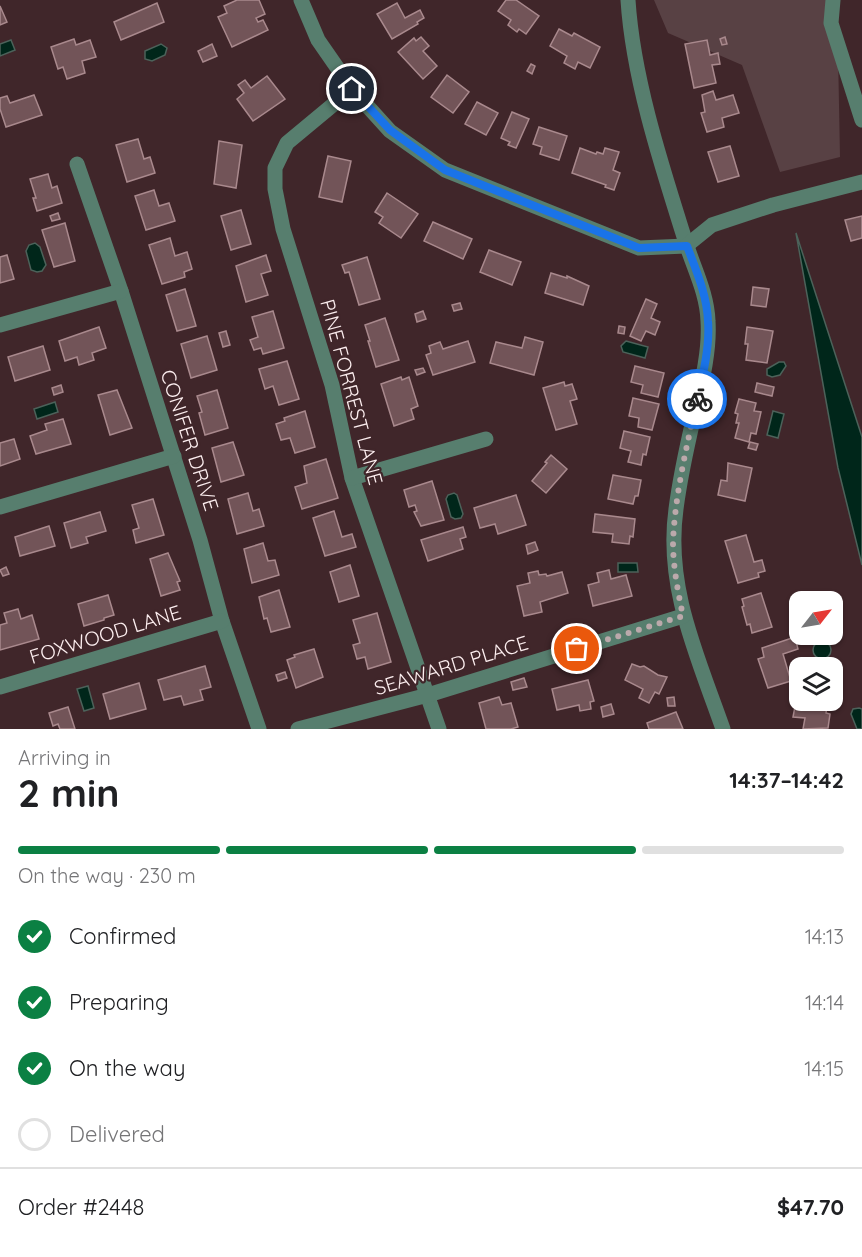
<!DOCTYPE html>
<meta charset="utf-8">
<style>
body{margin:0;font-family:Quicksand,sans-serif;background:#f2f2f2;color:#202124;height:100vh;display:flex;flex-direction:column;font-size:22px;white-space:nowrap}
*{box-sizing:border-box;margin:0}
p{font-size:20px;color:#757577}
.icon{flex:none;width:33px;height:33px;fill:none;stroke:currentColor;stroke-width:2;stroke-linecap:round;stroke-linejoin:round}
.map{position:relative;height:729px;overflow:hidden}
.drawer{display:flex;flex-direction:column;background:#fff;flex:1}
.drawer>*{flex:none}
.needle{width:39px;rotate:59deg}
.buttons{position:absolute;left:789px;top:591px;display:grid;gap:12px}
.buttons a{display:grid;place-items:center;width:54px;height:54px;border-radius:12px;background:#fff;box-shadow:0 2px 4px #0004;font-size:30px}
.pin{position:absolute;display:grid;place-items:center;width:51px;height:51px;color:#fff;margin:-26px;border:3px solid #fff;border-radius:50%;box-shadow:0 2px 6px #0007}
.courier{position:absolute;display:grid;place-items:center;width:60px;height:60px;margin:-30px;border:4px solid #1a73e8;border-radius:50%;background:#fff;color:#222;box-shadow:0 2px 8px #0007}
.summary em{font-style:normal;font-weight:800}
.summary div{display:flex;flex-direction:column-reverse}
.summary{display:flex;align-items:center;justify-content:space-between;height:102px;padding:0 18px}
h1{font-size:39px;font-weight:800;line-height:45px}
.bar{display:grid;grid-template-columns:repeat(4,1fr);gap:9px 6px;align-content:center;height:72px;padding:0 18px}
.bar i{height:8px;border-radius:4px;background:#e0e0e0}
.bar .active{background:#0b8043}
.bar p{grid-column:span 4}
.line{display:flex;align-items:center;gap:15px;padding:0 18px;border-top:2px solid #e0e0e0}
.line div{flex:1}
ol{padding:0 18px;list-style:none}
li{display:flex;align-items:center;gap:18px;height:66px}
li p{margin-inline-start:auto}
li .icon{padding:6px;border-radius:50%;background:#0b8043;color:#fff;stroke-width:4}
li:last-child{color:#757577}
li i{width:33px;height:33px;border:3px solid #e0e0e0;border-radius:50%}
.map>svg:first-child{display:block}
</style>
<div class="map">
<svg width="862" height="729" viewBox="0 0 862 729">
<rect width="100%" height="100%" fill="#40262a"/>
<polygon fill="#584144" points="654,0 837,0 840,157 780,172 742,65 668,33"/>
<g fill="#00261a" stroke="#4c625a" stroke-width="1.5">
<polygon points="11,40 15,50 0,56 0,44"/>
<polygon points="161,44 167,48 165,55 152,61 145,59 145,51"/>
<polygon points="796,233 862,437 862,565 838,468"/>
<polygon points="35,243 40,247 46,265 42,271 37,272 31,270 26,251 29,245"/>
<polygon points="626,341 648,347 645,358 623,352 621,346"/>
<polygon points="779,362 784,362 786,366 780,375 772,377 767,375 767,369"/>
<polygon points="55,402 58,412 37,419 34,409"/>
<polygon points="773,411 784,414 778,438 767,435"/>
<polygon points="454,493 457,495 463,514 461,518 455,519 451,517 446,499 448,495"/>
<polygon points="618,563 637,563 638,572 618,572"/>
<circle cx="822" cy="650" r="9"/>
<polygon points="88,686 94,708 84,711 77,689"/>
<polygon points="859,708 862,709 862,729 857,729 851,714 853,709"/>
</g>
<g fill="#725458" stroke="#a9898d" stroke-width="1.5">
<polygon points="237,0 259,0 265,14 256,18 258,22 263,20 268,30 232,47 218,17 227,13 224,6"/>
<polygon points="506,0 516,0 539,16 526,34 519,29 517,32 508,25 511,20 498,11"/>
<polygon points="157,3 164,22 121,40 114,22"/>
<polygon points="397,3 405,18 420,10 424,18 417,22 418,24 392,39 377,14"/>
<polygon points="0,6 7,22 0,25"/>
<polygon points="559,29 572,36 574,33 600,47 590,68 578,62 575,69 564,63 567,56 550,46"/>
<polygon points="421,37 429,46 423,51 437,66 423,79 398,52 414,38 416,41"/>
<polygon points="725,37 727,44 722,45 720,39"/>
<polygon points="74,39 76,45 90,40 96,57 82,61 85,73 67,79 63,67 58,69 51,47"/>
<polygon points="707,40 710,55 718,53 720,64 712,65 716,83 694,88 685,44"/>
<polygon points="212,44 217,56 203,62 198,51"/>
<polygon points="531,64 535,66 532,74 527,71"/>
<polygon points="447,75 469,92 453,113 431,97"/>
<polygon points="267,76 285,99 253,121 237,99 244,93 238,85 245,80 251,88"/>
<polygon points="713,91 716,100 733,95 739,113 722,118 724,127 707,132 701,113 705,112 702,95"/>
<polygon points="34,95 42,115 6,127 0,109 0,98 7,96 10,103"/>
<polygon points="477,102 498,113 486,135 465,124"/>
<polygon points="512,112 529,119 516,148 508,145 510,142 501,138"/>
<polygon points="539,127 567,136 559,160 540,154 542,147 533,144"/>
<polygon points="138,139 144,159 150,157 155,173 127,182 116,145"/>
<polygon points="219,141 242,145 236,188 214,184"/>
<polygon points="730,146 739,176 718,182 708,152"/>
<polygon points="580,148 596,154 597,152 603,154 605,148 619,152 613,170 620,173 614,190 605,187 606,185 572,173"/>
<polygon points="328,156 351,161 342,202 319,197"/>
<polygon points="48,174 52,188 57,186 62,203 37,211 33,198 36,198 30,179"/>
<polygon points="154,190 159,206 169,203 175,221 146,230 135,196"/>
<polygon points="387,193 418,214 401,238 379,223 383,217 375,212"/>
<polygon points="241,210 251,244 231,250 221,216"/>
<polygon points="58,213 60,219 52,221 50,216"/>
<polygon points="862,216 862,238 851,241 845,220"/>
<polygon points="433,222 472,239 463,259 424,241"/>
<polygon points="65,223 75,261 54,267 42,230"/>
<polygon points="170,238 175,256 187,252 192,269 184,272 185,277 162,284 149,245"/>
<polygon points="489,250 521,262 512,285 480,272"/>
<polygon points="7,255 14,279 0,283 0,257"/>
<polygon points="266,255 271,271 261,274 268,295 246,302 236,266"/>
<polygon points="367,257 380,299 359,305 349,272 345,273 342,265"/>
<polygon points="551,273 567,278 567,276 589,286 583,305 545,293"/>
<polygon points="753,287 769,289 766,307 751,305"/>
<polygon points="185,289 196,326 177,331 166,295"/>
<polygon points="646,299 657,304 651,318 660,322 655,335 646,331 641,341 630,336"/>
<polygon points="460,303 462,309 454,311 452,305"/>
<polygon points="273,311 284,348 263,354 261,348 254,350 250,340 258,337 252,317"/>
<polygon points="423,311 426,319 417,322 415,314"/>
<polygon points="385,318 399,360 376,367 368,341 370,341 365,325"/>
<polygon points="619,326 625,327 624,334 618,333"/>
<polygon points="99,327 106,348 92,353 94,360 79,365 77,357 65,361 59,341"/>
<polygon points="747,327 773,331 767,363 746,360 748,344 745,344"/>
<polygon points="226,331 230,345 223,347 219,333"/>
<polygon points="207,336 217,370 191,378 181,344"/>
<polygon points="525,337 543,342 534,375 490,363 496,342 522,348"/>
<polygon points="468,341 475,362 433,375 426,355 431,353 429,346 440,342 443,349"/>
<polygon points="43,346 50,370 15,381 8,357"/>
<polygon points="287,361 299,399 279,405 273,386 265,389 259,369"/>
<polygon points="635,366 664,373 658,397 641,393 643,385 631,382"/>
<polygon points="423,368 425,372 417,375 415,370"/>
<polygon points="401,377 402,380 409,377 418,406 411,409 414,419 394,426 381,384"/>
<polygon points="564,382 565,386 572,384 577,399 570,401 577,424 556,430 543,388"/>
<polygon points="757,383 774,387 772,396 755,392"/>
<polygon points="61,385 63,392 54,395 52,388"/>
<polygon points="117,390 132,428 110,435 98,395"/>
<polygon points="217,390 228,428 205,435 199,413 202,412 197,396"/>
<polygon points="633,398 659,404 652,430 638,427 639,418 629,416"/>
<polygon points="739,399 756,403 754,411 761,412 756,434 751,433 749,442 735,438 739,423 736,423 738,414 735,413"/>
<polygon points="305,411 315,447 295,453 290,438 281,440 276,424 285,421 284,418"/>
<polygon points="63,419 71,444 36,454 30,436 47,430 45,424"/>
<polygon points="624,431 650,437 646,455 643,454 641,465 628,462 631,451 620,448"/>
<polygon points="14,439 20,459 0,466 0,443"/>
<polygon points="233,442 244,475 221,482 212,448"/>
<polygon points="750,442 758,444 756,450 748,448"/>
<polygon points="551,455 567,469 546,493 532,481 547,463 545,462"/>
<polygon points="326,459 338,498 302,509 295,487 307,483 304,466"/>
<polygon points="728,463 752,468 745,501 718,495 721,480 727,481"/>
<polygon points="613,475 641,480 638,496 635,496 633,504 608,499"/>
<polygon points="432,481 444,520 421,526 414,512 417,511 415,505 409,507 404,490"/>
<polygon points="248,493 253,511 259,509 264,526 237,534 228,499"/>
<polygon points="516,495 526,525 498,534 495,524 480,528 474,508"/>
<polygon points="153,499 164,535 136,543 133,530 139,528 132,505"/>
<polygon points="334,511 342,537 352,534 356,547 325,556 313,518"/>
<polygon points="100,512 106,531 86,537 88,543 71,548 64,523"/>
<polygon points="595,514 635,519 633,537 630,536 629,544 612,542 613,534 593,532"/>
<polygon points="49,526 55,546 20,556 15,537"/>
<polygon points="463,527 466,537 460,539 463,549 428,561 421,540"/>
<polygon points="746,535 754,562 762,560 765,571 758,573 759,577 738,583 725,541"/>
<polygon points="535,542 538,550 528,554 526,545"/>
<polygon points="263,543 268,561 275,560 279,575 252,583 244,549"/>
<polygon points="168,553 180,581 177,582 180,590 161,596 150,559"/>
<polygon points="350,565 359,596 339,602 330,572"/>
<polygon points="6,567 9,574 3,576 0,570"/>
<polygon points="609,570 611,579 626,575 632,596 593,606 588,585 599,582 597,573"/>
<polygon points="538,571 539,575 546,574 547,576 562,572 568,593 540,602 542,612 524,616 517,586 530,583 528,573"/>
<polygon points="279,590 290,627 271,632 267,618 264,619 259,597"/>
<polygon points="761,593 772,627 752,633 750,624 747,625 742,607 744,606 742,599"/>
<polygon points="108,595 114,615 104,618 104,620 84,626 78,604"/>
<polygon points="18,609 21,619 32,615 39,639 0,650 0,625 7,623 4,613"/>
<polygon points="377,613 391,662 368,669 365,657 357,659 353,645 360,643 353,620"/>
<polygon points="795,637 798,649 783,654 791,681 768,688 758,659 764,657 762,648"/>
<polygon points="314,649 323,677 296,688 287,660 295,657 294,655"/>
<polygon points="632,664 640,667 644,666 658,675 667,677 659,694 655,692 649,703 639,698 643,689 625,680"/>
<polygon points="205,666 211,687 200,690 203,700 184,705 181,696 164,700 158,680"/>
<polygon points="285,672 287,678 278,681 276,675"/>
<polygon points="524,678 527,687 513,690 511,682"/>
<polygon points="588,680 594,701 590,702 591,709 580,711 579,705 557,710 552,689"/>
<polygon points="139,683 146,709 110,719 103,694"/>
<polygon points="499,697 502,705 511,703 518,727 511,729 486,729 479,703"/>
<polygon points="674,697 675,706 668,706 667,698"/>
<polygon points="796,701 827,706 826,713 830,714 828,728 803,729 805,718 793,717"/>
<polygon points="611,704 614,714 603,717 601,707"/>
<polygon points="68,707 75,729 60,729 58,724 53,726 49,713"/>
<polygon points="676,712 683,729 649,729 647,723"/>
</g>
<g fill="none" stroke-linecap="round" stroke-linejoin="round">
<g stroke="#577e6e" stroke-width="15">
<polyline points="301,0 318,40 352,89 390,131 445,170 639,248 686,246"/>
<path d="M628,0c5,79 34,167 58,243 8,26 21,50 22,78 2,31 -7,65 -14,95 -7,30 -14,62 -18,93 -11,79 22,148 47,220"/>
<polyline points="833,0 831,23 862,120"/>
<polyline points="352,89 287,143 275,168 275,189 283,229 332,385 352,478 439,729"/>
<polyline points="77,164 121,291 200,540 222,621 259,729"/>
<polyline points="686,246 712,225 773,205 862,182"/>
<polyline points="0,325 121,291"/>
<polyline points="352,478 486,439"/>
<polyline points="0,507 174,456"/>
<polyline points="0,687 222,621"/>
<polyline points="298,729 428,695 683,616"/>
</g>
</g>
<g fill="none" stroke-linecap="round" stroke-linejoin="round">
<path stroke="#bba9ab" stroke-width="6" stroke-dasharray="0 10.8" d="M577,649l106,-33c-5,-24 -10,-49 -10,-74 2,-48 14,-96 24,-143"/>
<path stroke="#1a73e8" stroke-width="8" d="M352,89l38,41 55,40 194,78 48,-2c9,24 20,49 21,75 2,26 -5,54 -11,78"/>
</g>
<g text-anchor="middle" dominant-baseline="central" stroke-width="4.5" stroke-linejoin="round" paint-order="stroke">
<g font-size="20" fill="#fdeff0" stroke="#40262a">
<text transform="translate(352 392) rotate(75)">PINE FORREST LANE</text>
<text transform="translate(190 440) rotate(72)">CONIFER DRIVE</text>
<text transform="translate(105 634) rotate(-17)">FOXWOOD LANE</text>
<text transform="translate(451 665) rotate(-17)">SEAWARD PLACE</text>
</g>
</g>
</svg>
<div class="buttons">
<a><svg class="needle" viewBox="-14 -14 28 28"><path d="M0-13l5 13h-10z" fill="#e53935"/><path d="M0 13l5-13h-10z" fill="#757577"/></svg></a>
<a><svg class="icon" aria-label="layers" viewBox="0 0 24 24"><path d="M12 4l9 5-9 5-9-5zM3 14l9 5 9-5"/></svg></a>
</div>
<div class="pin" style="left:577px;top:649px;background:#ea580c"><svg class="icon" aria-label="bag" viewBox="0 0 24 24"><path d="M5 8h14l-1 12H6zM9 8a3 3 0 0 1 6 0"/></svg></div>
<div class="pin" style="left:352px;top:89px;background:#1f2937"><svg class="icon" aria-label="home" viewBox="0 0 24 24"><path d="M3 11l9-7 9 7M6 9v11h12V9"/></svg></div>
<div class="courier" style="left:697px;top:399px"><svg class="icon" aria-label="bike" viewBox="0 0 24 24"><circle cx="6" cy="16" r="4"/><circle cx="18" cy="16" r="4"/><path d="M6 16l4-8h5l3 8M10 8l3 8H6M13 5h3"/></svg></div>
</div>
<section class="drawer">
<div class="summary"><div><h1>2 min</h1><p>Arriving in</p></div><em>14:37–14:42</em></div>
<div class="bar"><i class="active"></i><i class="active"></i><i class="active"></i><i></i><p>On the way · 230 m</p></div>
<ol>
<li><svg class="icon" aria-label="check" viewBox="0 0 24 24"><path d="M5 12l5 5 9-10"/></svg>Confirmed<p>14:13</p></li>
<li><svg class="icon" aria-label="check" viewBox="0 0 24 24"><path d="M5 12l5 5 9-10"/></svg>Preparing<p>14:14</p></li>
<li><svg class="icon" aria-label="check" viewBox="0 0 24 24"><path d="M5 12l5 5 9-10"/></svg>On the way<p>14:15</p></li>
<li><i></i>Delivered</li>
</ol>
<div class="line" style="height:78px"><div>Order #2448</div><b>$47.70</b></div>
</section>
